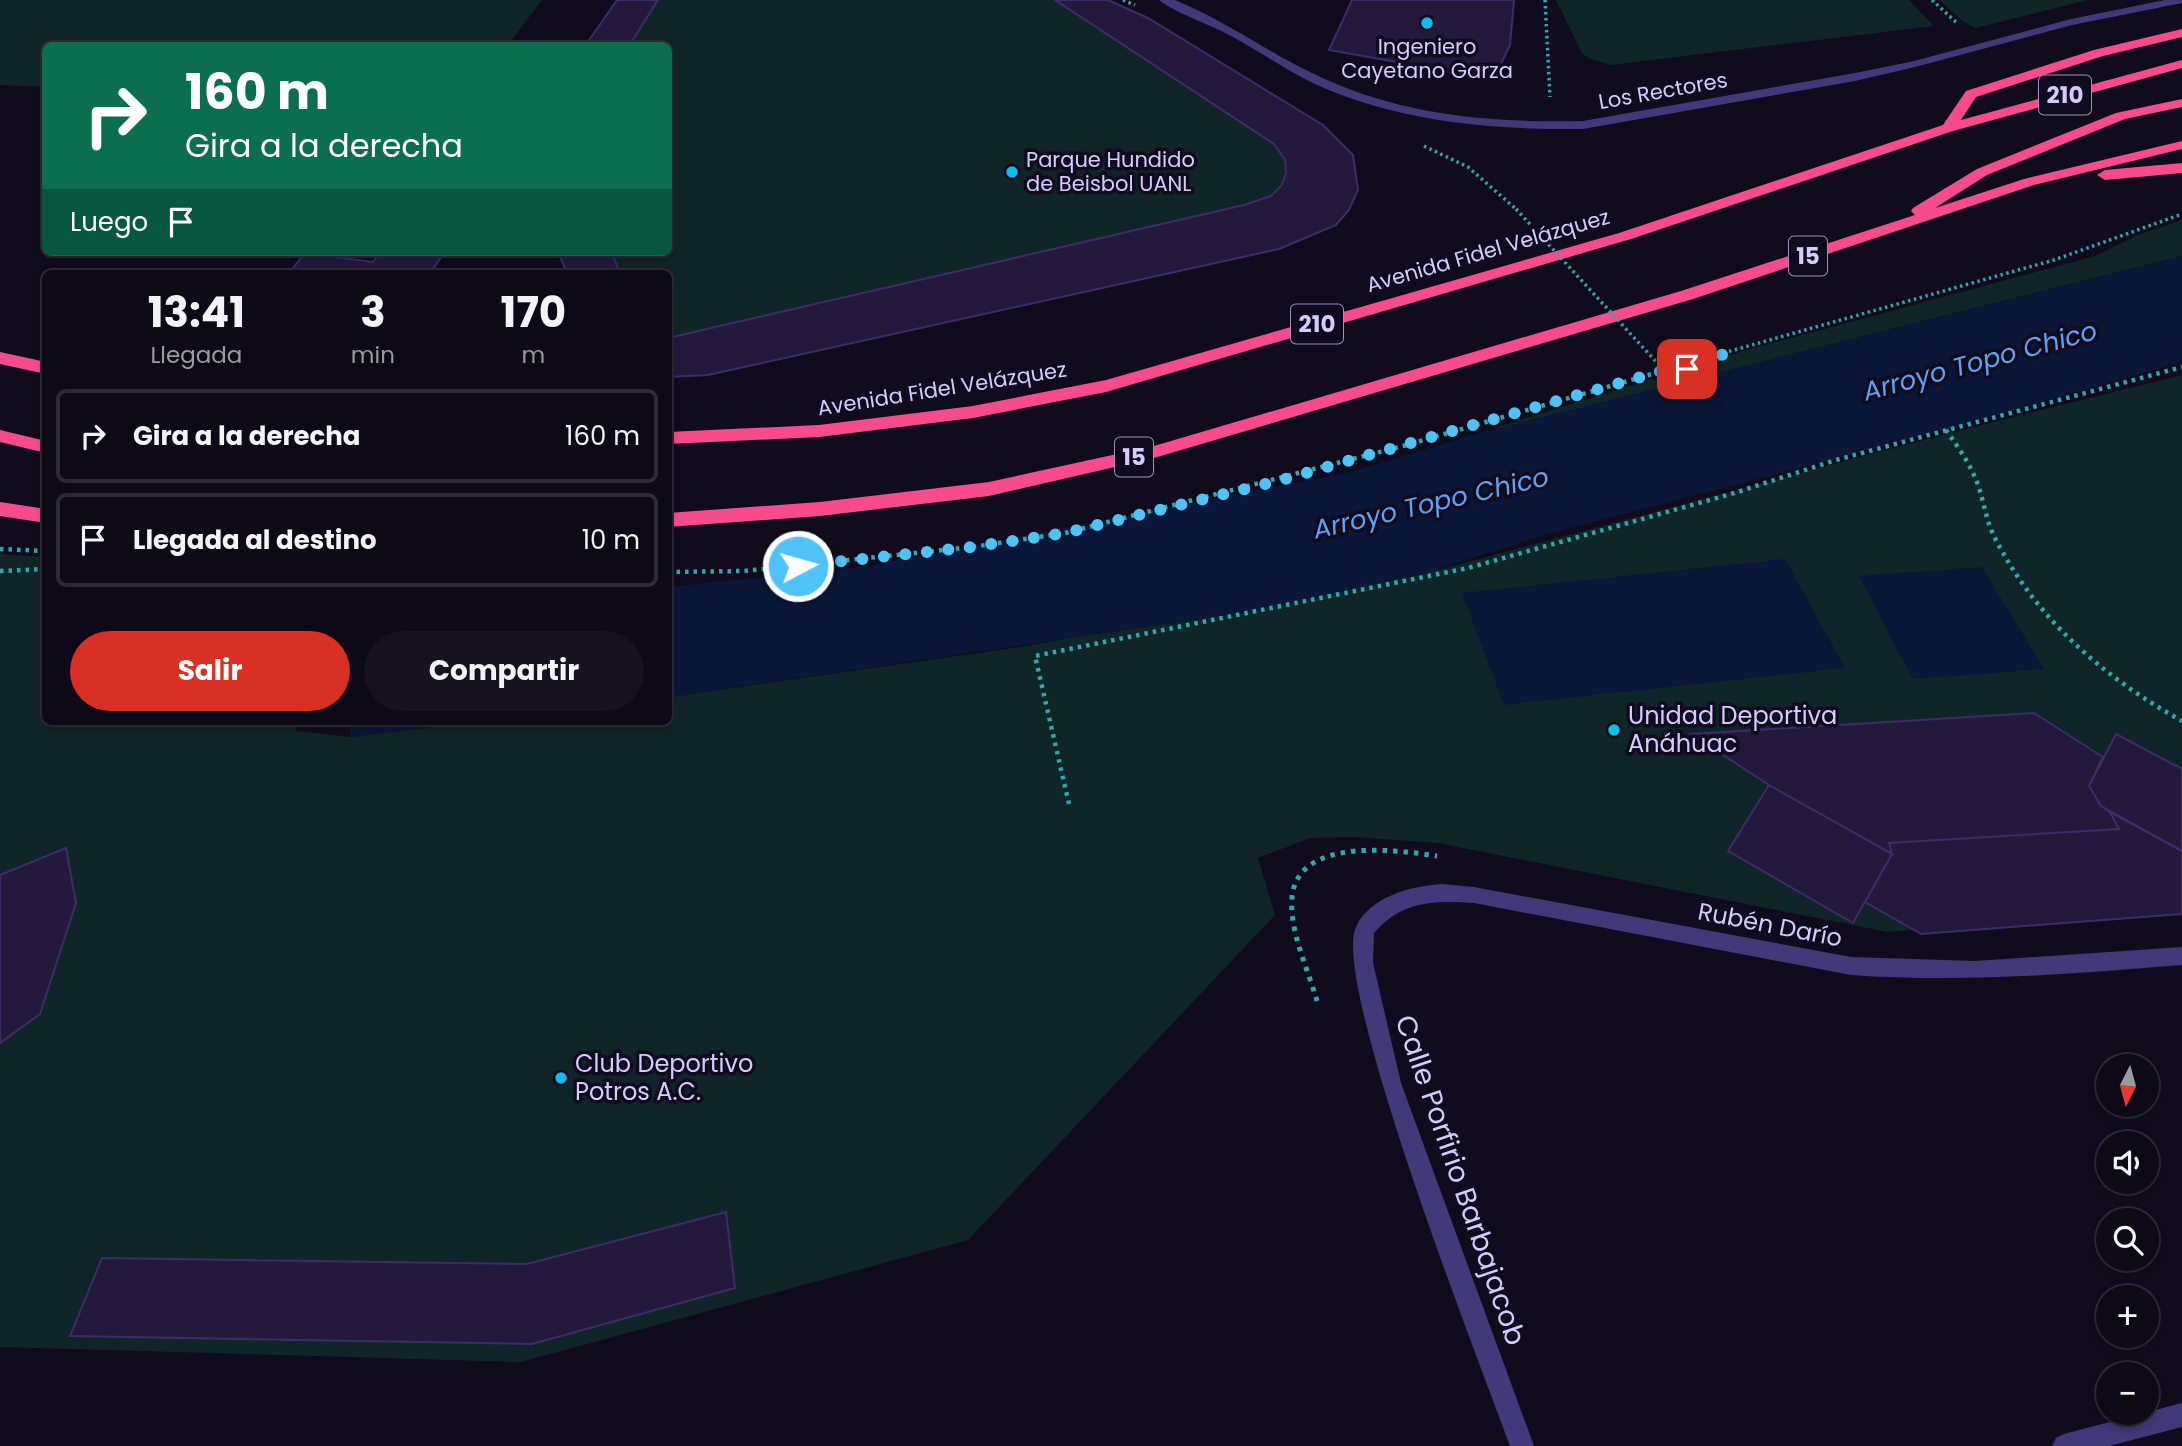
<!DOCTYPE html>
<html lang="es">
<meta charset="utf-8">
<style>
body{margin:0;font-family:Poppins,sans-serif;background:#16121f;color:#f1f3f6;height:100vh;display:flex;flex-direction:column;font-size:26px;white-space:nowrap}
*{box-sizing:border-box;margin:0}
p{font-size:23px;color:#9a9aa1}
.icon{flex:none;width:38px;height:38px;fill:none;stroke:currentColor;stroke-width:2;stroke-linecap:round;stroke-linejoin:round}
.map{position:relative;flex:1;overflow:hidden}
.drawer{position:absolute;left:42px;top:270px;width:630px;height:455px;display:flex;flex-direction:column;background:#0d0916;border-radius:10px;box-shadow:0 4px 10px #0003,0 0 0 2px #2d2a35}
.drawer>*{flex:none}
.banner{position:absolute;left:42px;top:42px;width:630px;height:214px;border-radius:10px;box-shadow:0 4px 10px #0003,0 0 0 2px #2d2a35;background:#0b6e4f;color:#fff;overflow:hidden}
.needle{width:46px;rotate:186deg}
.fabs{position:absolute;left:2096px;top:1054px;display:grid;gap:14px}
.fabs a{display:grid;place-items:center;width:63px;height:63px;border-radius:50%;background:#0d0916;box-shadow:0 4px 10px #0003,0 0 0 2px #2d2a35;font-size:35px}
.pin{position:absolute;display:grid;place-items:center;width:60px;height:60px;color:#fff;margin:-30px;border-radius:14px;box-shadow:0 4px 10px #0006}
.me{position:absolute;width:77px;margin:-38px;rotate:84deg;stroke-linejoin:round;filter:drop-shadow(0 0 5px #0008)}
.turn{display:flex;align-items:center;gap:24px;height:147px;padding:0 28px;font-size:32px}
.turn .icon{width:91px;height:91px;stroke-width:2.5}
.turn b{display:block;font-size:49px;line-height:60px}
.then{display:flex;align-items:center;height:66px;padding:0 28px;background:#0003;gap:14px;font-size:26px}
.eta{display:flex;justify-content:space-evenly;align-items:center;height:119px;text-align:center}
.eta b{font-size:42px;font-weight:700;line-height:49px}
.primary-button{display:flex;gap:14px;margin-top:auto;padding:14px 28px}
.primary-button a{flex:1;height:80px;border-radius:42px;background:#d93025;color:#fff;font-size:28px;font-weight:700;line-height:80px;text-align:center}
.primary-button a+a{background:#16121f;color:#f1f3f6}
ul{padding:0;list-style:none}
li{display:flex;align-items:center;gap:21px;height:94px;margin:0 14px 10px;padding:0 14px;border:4px solid #2d2a35;border-radius:10px}
li div{flex:1}
li b{display:block;font-size:26px}
li em{font-style:normal}
.map>svg:first-child{display:block}
</style>
<div class="map">
<svg width="2182" height="1446" viewBox="0 0 2182 1446">
<rect width="100%" height="100%" fill="#110c1d"/>
<path fill="#102527" d="M0,0H542L508,45L46,46L45,87L0,85Z
M617,0H1108L1148,18L1323,125L1353,155L1358,190L1349,210L1336,225L1279,249L708,375L669,377L668,273H567L558,252H668V46L585,45Z
M1556,0H1909L1934,26L1611,65L1590,59L1582,53Z
M1939,0H2088L1976,28L1964,22Z
M2182,220V256L1472,435L1746,350L2095,256L2138,235Z
M2182,375V909L1888,932L1438,843L1355,837L1310,838L1258,858L1275,915L968,1240L521,1362L0,1347V554L45,557L46,721H298L296,731L350,737L482,721H668L669,697L1026,646L1427,573L1965,429Z"/>
<path fill="#0a1738" d="M2182,256V362L1946,430L1547,534L1427,573L1250,612L669,697V587L869,566L1351,472L1472,435Z
M1785,559L1845,668L1504,705L1462,593Z
M1982,567L2044,669L1913,679L1859,576Z
M351,721H482L350,737Z"/>
<path fill="#24193d" stroke="#3e2c68" stroke-width="2" d="M617,0H658L629,46H585Z
M1055,0H1108L1148,18L1323,125L1353,155L1358,190L1349,210L1336,225L1279,249L708,375L668,377V338L1244,205L1271,196L1282,185L1286,173L1285,160L1274,144Z
M1352,0H1514L1510,45L1500,66L1479,73L1464,74L1329,50Z
M380,252L444,253L430,273H289L305,253L373,262Z
M558,252H611L620,273H567Z
M2034,713L2103,757L2089,786L2101,806L2110,812L2119,829L1889,843L1892,854L1769,785L1691,734Z
M2116,734L2182,769V851L2101,806L2089,786Z
M1769,785L1892,854L1853,923L1728,851Z
M2110,812L2182,851V914L1921,934L1865,902L1892,854L1889,843L2119,829Z
M66,848L76,903L40,1014L0,1043V875Z
M726,1212L735,1288L532,1344L70,1336L102,1258L527,1264Z"/>
<g fill="none" stroke-linecap="round" stroke-linejoin="round">
<path stroke="#32a6aa" stroke-width="3.5" stroke-dasharray="2.5 3.5" stroke-linecap="butt" d="M1123,0L1135,5
M1545,0L1550,97
M1932,0L1958,24
M1424,146L1468,167L1516,209
M1677,366L2054,260L2182,214
M1695,366L1725,357L1721,354"/>
<path stroke="#32a6aa" stroke-width="4.5" stroke-dasharray="3.5 5" stroke-linecap="butt" d="M1668,375L1701,365
M1946,430C1958,447 1971,465 1978,485C1984,502 1986,520 1994,536C2035,618 2103,677 2182,721
M0,549L46,551
M0,571L46,569
M668,572L744,571L972,547L1065,533L1403,446L1683,365
M1069,804L1035,656L1468,568L1731,494L1836,460L2182,367"/>
<path stroke="#32a6aa" stroke-width="5" stroke-dasharray="4.5 6" stroke-linecap="butt" d="M1317,1001C1308,969 1289,931 1292,897C1298,836 1398,850 1437,856"/>
<path fill="#42397a" fill-rule="evenodd" d="M1159,0H1175L1193,8C1238,29 1279,59 1325,79C1406,116 1495,123 1583,121L1855,73L1910,62L2071,19L2165,0H2182V3L2072,25L1915,67L1855,81L1583,129C1492,130 1399,122 1315,84C1286,70 1259,51 1231,36C1212,25 1175,13 1159,0Z
M1442,884L1474,887L1851,957L1975,961L2182,947V965C2071,974 1962,983 1851,975L1474,903C1434,900 1401,901 1374,933L1373,963L1401,1083L1534,1446H1510C1482,1369 1330,982 1356,927C1370,896 1412,886 1442,884Z
M2182,1403V1427L2109,1446H2052L2056,1438L2064,1434Z"/>
<path fill="#f84b8d" fill-rule="evenodd" d="M2182,29V37L2103,56L1976,97L1961,120L2182,60V68L1953,131L1631,239L1106,392L973,418L819,437L668,444V432L819,425L973,406L1106,380L1619,233L1943,125L1966,91L2094,50Z
M2182,99V107L2125,119L1987,175L1935,208L2024,179L2182,141V149L2034,185L1693,299L1154,458L989,496L820,516L668,527V513L820,502L989,482L1154,446L1681,291L1915,215L1911,211L1913,208L1977,169L2116,113Z
M2182,163V173L2105,180L2097,175L2105,170Z
M0,352L46,362V374L0,364Z
M0,430L46,441V453L0,442Z
M0,502L46,509V523L0,516Z"/>
<path stroke="#32a6aa" stroke-width="3.5" stroke-dasharray="2.5 3.5" stroke-linecap="butt" d="M1516,209L1660,366"/>
<path stroke="#32a6aa" stroke-width="4.5" stroke-dasharray="3.5 5" stroke-linecap="butt" d="M1659,365L1668,375"/>
</g>
<g fill="none" stroke-linecap="round" stroke-linejoin="round">
<path stroke="#4fc3f7" stroke-width="12" stroke-dasharray="0 21.6" d="M798,566L972,547L1065,533L1278,481L1721,354L1725,357L1687,369"/>
</g>
<g fill="#09beeb" stroke="#110c1d" stroke-width="2.5">
<circle cx="1427" cy="23" r="7"/>
<circle cx="1012" cy="172" r="7"/>
<circle cx="1614" cy="730" r="7"/>
<circle cx="561" cy="1078" r="7"/>
</g>
<g text-anchor="middle" stroke-width="7" stroke-linejoin="round" paint-order="stroke">
<g font-size="21" fill="#d5cbfd" stroke="#110c1d">
<text x="1427" y="54">Ingeniero<tspan x="1427" dy="24">Cayetano Garza</tspan></text>
<text x="1026" y="167" text-anchor="start">Parque Hundido<tspan x="1026" dy="24">de Beisbol UANL</tspan></text>
</g>
<g font-size="21" fill="#d5cbfd" stroke="#110c1d">
<text transform="translate(1663 91) rotate(-10)" y="7">Los Rectores</text>
<text transform="translate(1488 251) rotate(-16)" y="7">Avenida Fidel Velázquez</text>
<text transform="translate(942 389) rotate(-9)" y="7">Avenida Fidel Velázquez</text>
</g>
<g fill="#110c1d" stroke="#9a92ba" stroke-width="2">
<rect x="2039" y="75.5" width="52" height="39" rx="5"/>
<rect x="1789" y="236.5" width="38" height="39" rx="5"/>
<rect x="1291" y="304.5" width="52" height="39" rx="5"/>
<rect x="1115" y="437.5" width="38" height="39" rx="5"/>
</g>
<g font-size="23" font-weight="bold" fill="#d5cbfd">
<text x="2065" y="103">210</text>
<text x="1808" y="264">15</text>
<text x="1317" y="332">210</text>
<text x="1134" y="465">15</text>
</g>
<g font-size="24" fill="#d5cbfd" stroke="#110c1d" text-anchor="start">
<text x="1628" y="724">Unidad Deportiva<tspan x="1628" dy="28">Anáhuac</tspan></text>
<text x="575" y="1072">Club Deportivo<tspan x="575" dy="28">Potros A.C.</tspan></text>
</g>
<g font-size="24" fill="#d5cbfd" stroke="#110c1d">
<text transform="translate(1770 925) rotate(11)" y="8">Rubén Darío</text>
</g>
<g font-size="26" font-style="italic" fill="#5da1f9" stroke="#110c1d">
<text transform="translate(1980 361) rotate(-15)" y="9">Arroyo Topo Chico</text>
<text transform="translate(1431 503) rotate(-13)" y="9">Arroyo Topo Chico</text>
</g>
<g font-size="28" fill="#d5cbfd" stroke="#110c1d">
<text transform="translate(1461 1180) rotate(71)" y="10">Calle Porfirio Barbajacob</text>
</g>
</g>
</svg>
<div class="fabs">
<a><svg class="needle" viewBox="-14 -14 28 28"><path d="M0-13l5 13h-10z" fill="#e53935"/><path d="M0 13l5-13h-10z" fill="#9a9aa1"/></svg></a>
<a><svg class="icon" aria-label="sound" viewBox="0 0 24 24"><path d="M4 9h4l5-4v14l-5-4H4zM17 9q2 3 0 6"/></svg></a>
<a><svg class="icon" aria-label="search" viewBox="0 0 24 24"><circle cx="10" cy="10" r="6"/><path d="M15 15l6 6"/></svg></a>
<a>+</a>
<a>−</a>
</div>
<div class="pin" style="left:1687px;top:369px;background:#d93025"><svg class="icon" aria-label="arrive" viewBox="0 0 24 24"><path d="M6 21V4h12l-3 4 3 4H6"/></svg></div>
<svg class="me" style="left:798px;top:566px" viewBox="-20 -20 40 40"><circle r="17" fill="#4fc3f7" stroke="#fff" stroke-width="3"/><path d="M0-11L8 9 0 5-8 9z" fill="#fff"/></svg>
<div class="banner">
<div class="turn"><svg class="icon" aria-label="right" viewBox="0 0 24 24"><path d="M7 20v-9h11M14 6l5 5-5 5"/></svg><div><b>160 m</b>Gira a la derecha</div></div>
<div class="then">Luego<svg class="icon" aria-label="arrive" viewBox="0 0 24 24"><path d="M6 21V4h12l-3 4 3 4H6"/></svg></div>
</div>
<section class="drawer">
<div class="eta">
<div><b>13:41</b><p>Llegada</p></div>
<div><b>3</b><p>min</p></div>
<div><b>170</b><p>m</p></div>
</div>
<ul>
<li><svg class="icon" aria-label="right" viewBox="0 0 24 24"><path d="M7 20v-9h11M14 6l5 5-5 5"/></svg><div><b>Gira a la derecha</b></div><em>160 m</em></li>
<li><svg class="icon" aria-label="arrive" viewBox="0 0 24 24"><path d="M6 21V4h12l-3 4 3 4H6"/></svg><div><b>Llegada al destino</b></div><em>10 m</em></li>
</ul>
<div class="primary-button"><a>Salir</a><a>Compartir</a></div>
</section>
</div>
